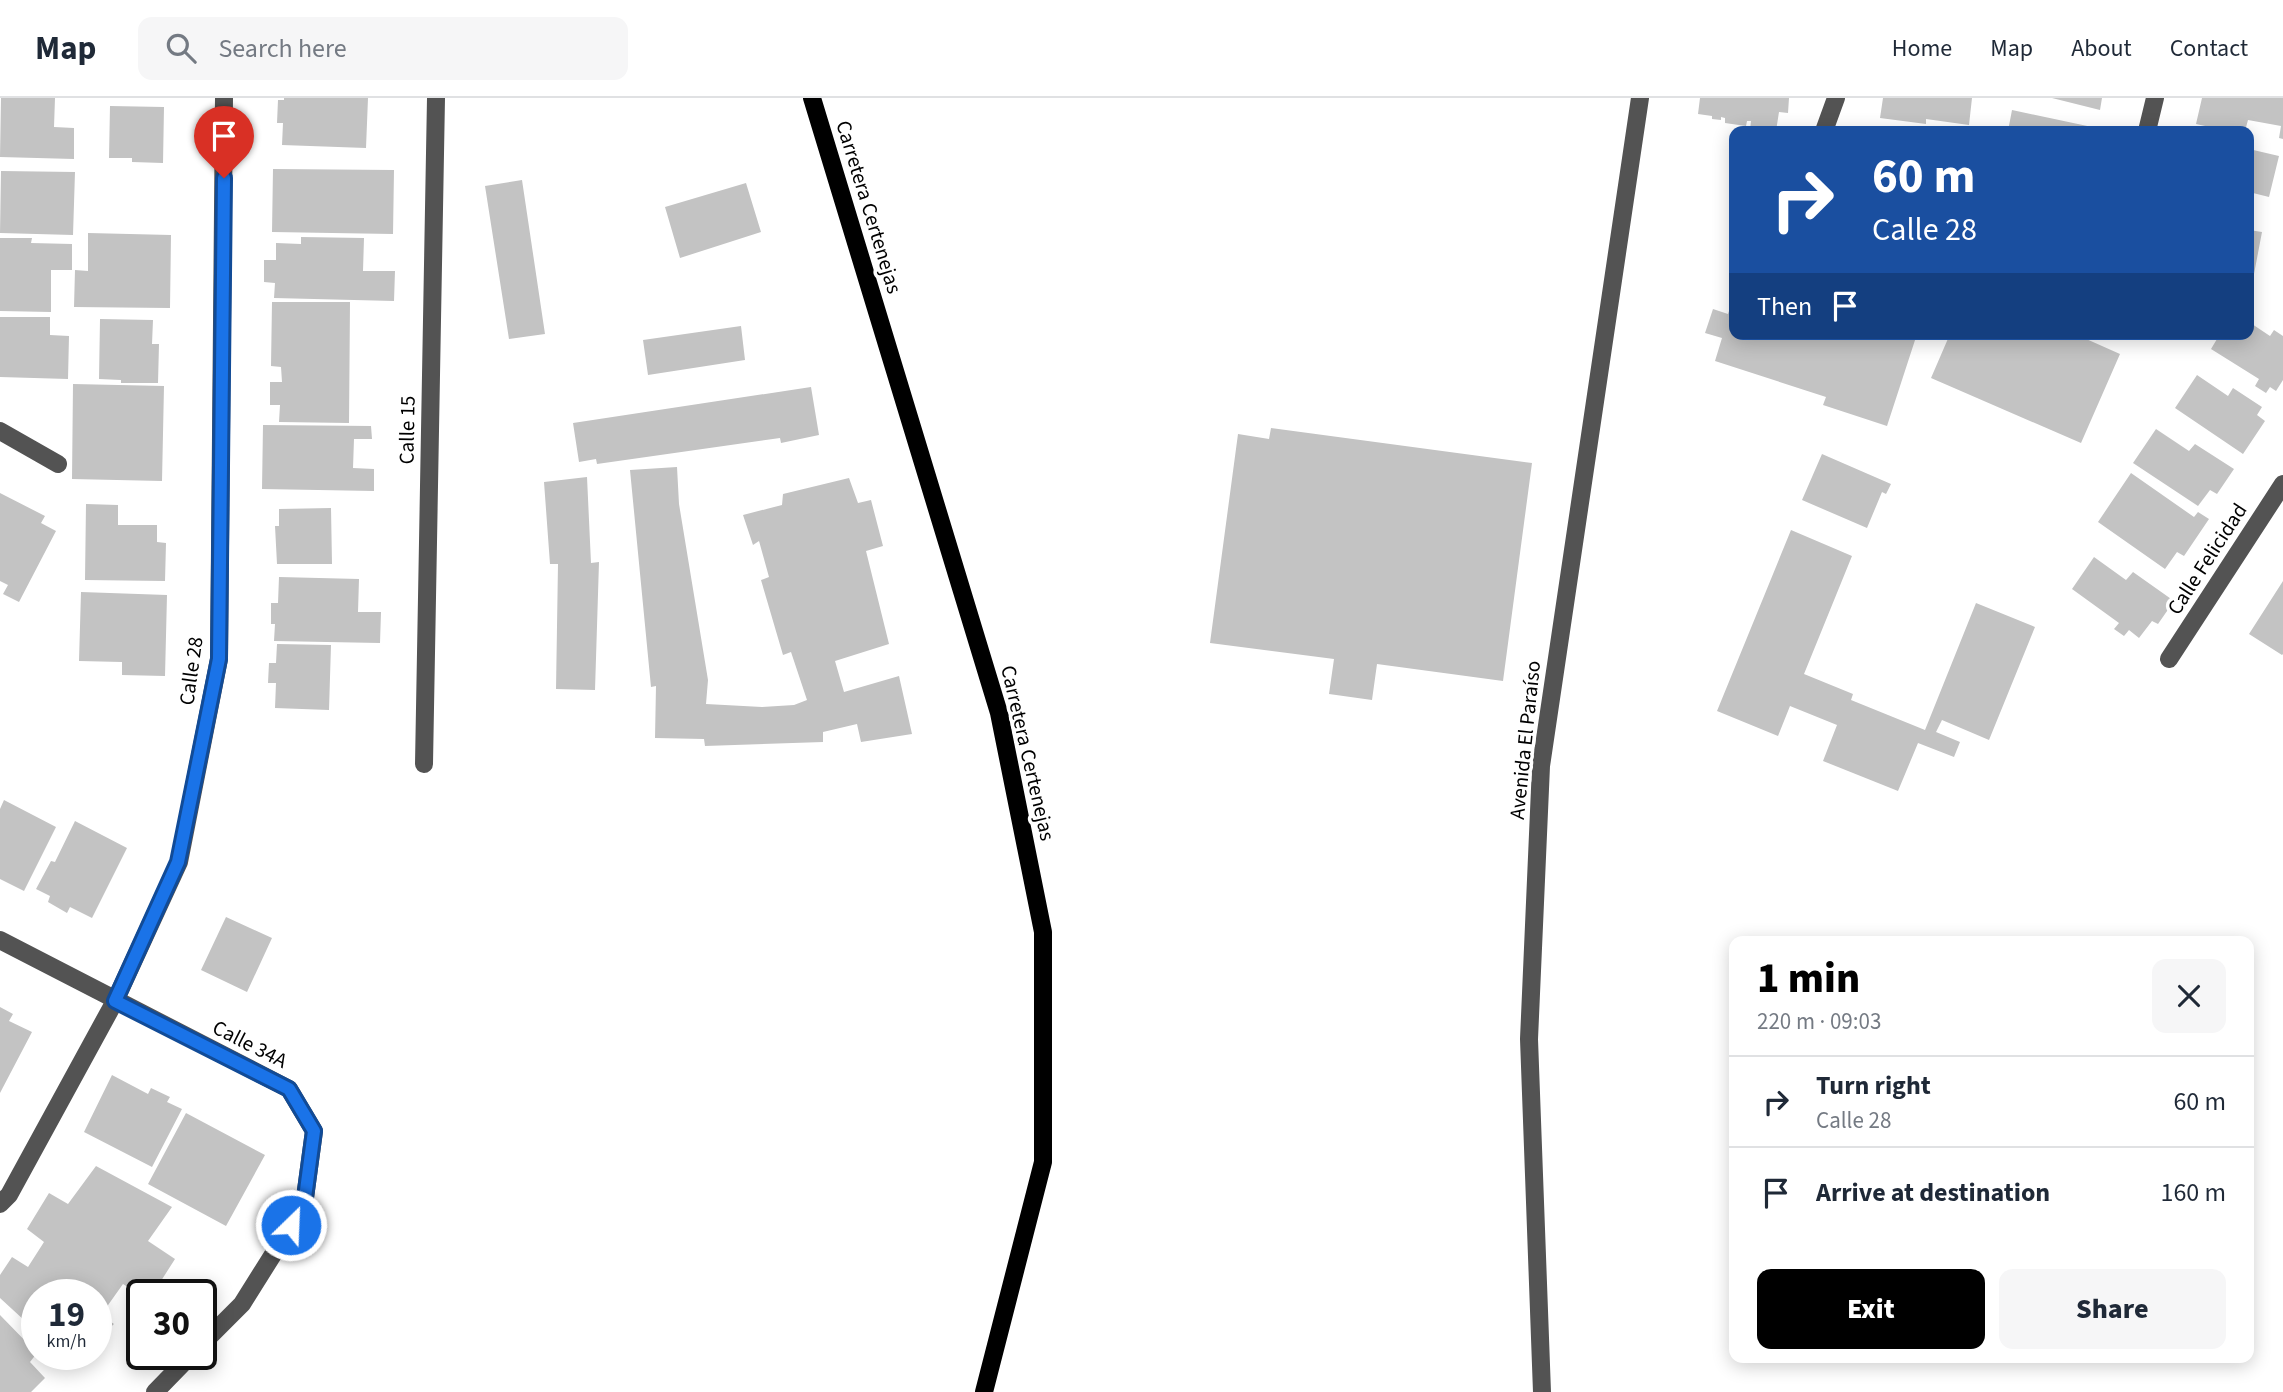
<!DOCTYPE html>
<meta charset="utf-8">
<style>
body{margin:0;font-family:"Source Sans 3",sans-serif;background:#f6f6f7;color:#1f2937;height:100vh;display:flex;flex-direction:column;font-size:26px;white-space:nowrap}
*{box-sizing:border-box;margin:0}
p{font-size:23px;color:#747a83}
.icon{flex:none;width:38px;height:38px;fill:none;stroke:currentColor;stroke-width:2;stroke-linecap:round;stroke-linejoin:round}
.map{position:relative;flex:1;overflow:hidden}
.details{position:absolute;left:1729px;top:838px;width:525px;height:427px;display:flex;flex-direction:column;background:#fff;border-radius:14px;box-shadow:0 4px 18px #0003}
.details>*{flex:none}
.hud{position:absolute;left:1729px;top:28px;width:525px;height:214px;border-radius:14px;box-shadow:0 4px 18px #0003;background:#1a4fa0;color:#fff;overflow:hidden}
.speed{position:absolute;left:21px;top:1181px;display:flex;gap:14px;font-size:35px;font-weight:700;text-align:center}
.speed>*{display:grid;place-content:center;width:91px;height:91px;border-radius:50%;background:#fff;box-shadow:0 4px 18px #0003;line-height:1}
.speed small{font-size:18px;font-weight:400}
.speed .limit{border:4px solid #111;border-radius:10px;background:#fff;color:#111}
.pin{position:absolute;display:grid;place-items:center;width:60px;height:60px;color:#fff;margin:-72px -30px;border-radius:50% 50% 50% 0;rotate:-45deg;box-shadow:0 0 7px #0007}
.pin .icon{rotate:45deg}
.me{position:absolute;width:77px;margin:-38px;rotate:24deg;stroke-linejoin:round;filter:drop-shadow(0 0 5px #0008)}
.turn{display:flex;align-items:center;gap:24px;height:147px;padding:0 28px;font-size:32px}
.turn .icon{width:91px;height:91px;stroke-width:2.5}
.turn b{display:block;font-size:49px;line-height:60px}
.then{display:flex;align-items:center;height:66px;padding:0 28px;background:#0003;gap:14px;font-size:26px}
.round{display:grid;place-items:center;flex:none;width:74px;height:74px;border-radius:14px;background:#f6f6f7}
.overview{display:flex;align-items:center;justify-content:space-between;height:119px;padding:0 28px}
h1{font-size:42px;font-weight:800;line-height:52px;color:#000}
.button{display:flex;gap:14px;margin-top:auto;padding:14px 28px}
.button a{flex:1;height:80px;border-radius:14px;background:#000;color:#fff;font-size:28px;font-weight:800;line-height:80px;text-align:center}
.button a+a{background:#f6f6f7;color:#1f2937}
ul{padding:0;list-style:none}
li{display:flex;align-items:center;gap:21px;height:91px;padding:0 28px;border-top:2px solid #e0e1e3}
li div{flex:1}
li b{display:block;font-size:26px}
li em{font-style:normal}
header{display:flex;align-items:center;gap:42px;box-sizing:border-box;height:98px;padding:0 35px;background:#fff;border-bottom:2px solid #e0e1e3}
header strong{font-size:33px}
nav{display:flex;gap:38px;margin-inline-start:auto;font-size:24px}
.search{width:490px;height:63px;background:#f6f6f7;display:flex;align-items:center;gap:18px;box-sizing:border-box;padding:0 24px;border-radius:14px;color:#747a83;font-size:26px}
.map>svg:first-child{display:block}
</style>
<header>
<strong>Map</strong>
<div class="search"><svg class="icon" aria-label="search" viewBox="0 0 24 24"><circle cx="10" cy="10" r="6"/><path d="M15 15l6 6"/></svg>Search here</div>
<nav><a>Home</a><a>Map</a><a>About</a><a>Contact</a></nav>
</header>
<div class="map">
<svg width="2283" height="1294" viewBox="0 0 2283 1294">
<rect width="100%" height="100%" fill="#fff"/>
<path fill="#c3c3c3" d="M1,0H55L54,29L74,30V61L0,59Z
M284,0H368L366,50L282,47L283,25H277L278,2H284Z
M1700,0H1789L1788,15L1779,14L1776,33L1750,32L1751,23H1747L1746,28L1725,25V20L1721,19V22L1712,21V18L1698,16Z
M1883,0H1972L1969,27L1926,21V26L1880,20Z
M2052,0H2102L2100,12Z
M2202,0H2283V41L2279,40L2281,28L2248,22L2245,33H2228L2196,26Z
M110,8L164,9L163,65L132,64V60H109Z
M2012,12L2092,29L2091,33H2008Z
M2249,51L2279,58L2269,99L2249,94Z
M273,71L394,72L393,136L272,134Z
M1,73L75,74L73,137L0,135Z
M522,82L545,236L509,241L485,88Z
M746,85L761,134L680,160L665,109Z
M2249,132L2262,134L2254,176L2249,175Z
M88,135L171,137L170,210L74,209L75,172L88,173Z
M301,139L364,140L363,173H395L394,203L274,200L275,185L264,184V162H276V145L301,146Z
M0,140H32L31,145L72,146V172H51V214L0,213Z
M1734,198V236H1917L1887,328L1823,307L1826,299L1715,263L1722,240L1705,235L1713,211L1728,216Z
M272,204H350L349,325L279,324L280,307H270V284H282L281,269L271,268Z
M0,219H50V237L69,238L68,281L0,279Z
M100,221L153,222L152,246H159L158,285H121V282L99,281Z
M2249,224L2270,238L2274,232L2283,238V282L2276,293L2270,289L2266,295L2255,288L2259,281L2211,251L2220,236H2249Z
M741,228L745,262L648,277L643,242Z
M1950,236H2075L2120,256L2081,345L1931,280Z
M2197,277L2228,298L2233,290L2262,309L2257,317L2265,323L2243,356L2175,310Z
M73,286L164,288L162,383L72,381Z
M811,289L819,337L781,345L780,340L597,366L596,361L579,364L573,325Z
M263,327L371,328L372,341H354L353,370L374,371V393L262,391Z
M1271,330L1532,365L1503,583L1377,566L1372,602L1329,596L1334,561L1210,545L1238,336L1269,341Z
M2156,331L2189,353L2195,346L2234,371L2217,396L2210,392L2198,408L2133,365Z
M1822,356L1891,386L1886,396L1882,394L1867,430L1802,402Z
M677,369L679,406L708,582L706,606L762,609L794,607L807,602L791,554L783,557L761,482L769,479L759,443L753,447L743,417L782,407L783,396L849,380L858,405L871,402L883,448L866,453L889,546L835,563L844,594L899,578L912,636L861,644L857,626L823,634V644L705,648L704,641L655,640L656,588L651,589L630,372Z
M2131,375L2194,419L2198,414L2209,421L2184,458L2177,454L2165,471L2098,424Z
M587,379L591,465L599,464L595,592L556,591L558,466H550L544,384Z
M0,395L45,418L41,425L56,433L19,504L3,496L8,487L0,483Z
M86,406L118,407V427H157V444L166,445L165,483L85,482Z
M331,410L332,466H277L275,428H279V411Z
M1791,432L1852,458L1804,576L1853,596L1851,602L1925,632L1976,505L2035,529L1989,642L1942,622L1936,634L1960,644L1954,659L1918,645L1898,693L1823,663L1837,627L1790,608L1778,638L1717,613Z
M2094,459L2126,482L2133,474L2174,503L2158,526L2152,523L2139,540L2129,532L2124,538L2114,531L2119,525L2072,491Z
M279,479L359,481L358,514H381L380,545L274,543L275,526H271V505H278Z
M2283,483V556L2282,557L2249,536Z
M81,494L167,497L165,578L122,577V564L79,563Z
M277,546L331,547L329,612L275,610L276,585H268L269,565H276Z
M4,702L56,729L24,793L0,781V711Z
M75,723L127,750L92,820L70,809L67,815L48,804L50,798L36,791L51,763L55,764Z
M226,819L272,840L247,894L201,872Z
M0,909L13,916L9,923L32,934L0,995Z
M112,977L148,996L151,990L170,999L167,1004L182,1011L152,1069L84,1034Z
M186,1015L265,1057L226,1128L148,1086Z
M96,1068L172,1109L148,1143L175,1161L152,1197L142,1198L123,1186L101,1217L114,1226L96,1242V1197H37V1234L0,1200V1177L12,1159L28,1169L44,1144L27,1131L49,1095L68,1106Z
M0,1217L37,1255L30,1264L45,1280L31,1294H0Z"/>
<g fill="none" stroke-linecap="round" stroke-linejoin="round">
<path stroke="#535353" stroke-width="18" d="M1824,33L1836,0
M2147,33L2155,0
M0,333L58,366
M2169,561L2283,386
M424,666L436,0
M0,842L289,991L314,1033L304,1107L242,1206L201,1247
M0,1106L9,1097L115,903L179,764L219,561L224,0
M155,1294L192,1256
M1542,1294L1529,941L1541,668L1640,0"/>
<path stroke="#000" stroke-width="18" d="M812,0L999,615L1043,834V1064L984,1294"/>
</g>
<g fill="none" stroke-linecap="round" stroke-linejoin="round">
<g stroke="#114b97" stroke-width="18">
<path id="route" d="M224,80L219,561L178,764L115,903L289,991L314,1033L304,1107L291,1127"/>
</g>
<use href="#route" stroke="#1a73e8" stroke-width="12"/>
</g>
<g text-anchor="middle" stroke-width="7" stroke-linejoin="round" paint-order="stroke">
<g font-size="21" fill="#000" stroke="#fff">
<text transform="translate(869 109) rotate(73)" y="7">Carretera Certenejas</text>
<text transform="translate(407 332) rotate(-89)" y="7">Calle 15</text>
<text transform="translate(2207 461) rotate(-57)" y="7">Calle Felicidad</text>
<text transform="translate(191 573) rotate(-82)" y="7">Calle 28</text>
<text transform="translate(1525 642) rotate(-84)" y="7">Avenida El Paraíso</text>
<text transform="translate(1028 655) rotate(77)" y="7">Carretera Certenejas</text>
<text transform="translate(250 946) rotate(27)" y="7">Calle 34A</text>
</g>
</g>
</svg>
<div class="speed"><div>19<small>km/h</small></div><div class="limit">30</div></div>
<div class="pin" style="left:224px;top:80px;background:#d93025"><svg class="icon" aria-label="arrive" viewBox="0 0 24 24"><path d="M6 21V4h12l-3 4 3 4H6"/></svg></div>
<svg class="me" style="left:291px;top:1127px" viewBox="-20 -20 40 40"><circle r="17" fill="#1a73e8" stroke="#fff" stroke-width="3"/><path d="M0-11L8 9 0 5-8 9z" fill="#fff"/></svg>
<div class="hud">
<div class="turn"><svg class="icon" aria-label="right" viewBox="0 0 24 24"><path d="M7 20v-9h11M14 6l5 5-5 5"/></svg><div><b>60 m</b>Calle 28</div></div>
<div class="then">Then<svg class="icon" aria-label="arrive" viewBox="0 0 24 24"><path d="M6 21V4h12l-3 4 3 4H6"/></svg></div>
</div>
<section class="details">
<div class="overview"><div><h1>1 min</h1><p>220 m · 09:03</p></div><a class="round"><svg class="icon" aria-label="close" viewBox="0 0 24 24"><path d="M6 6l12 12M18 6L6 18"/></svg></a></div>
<ul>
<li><svg class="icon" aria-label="right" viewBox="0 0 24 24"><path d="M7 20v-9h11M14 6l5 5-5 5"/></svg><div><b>Turn right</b><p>Calle 28</p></div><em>60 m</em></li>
<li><svg class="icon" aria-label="arrive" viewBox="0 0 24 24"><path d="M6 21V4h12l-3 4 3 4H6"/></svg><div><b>Arrive at destination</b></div><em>160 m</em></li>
</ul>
<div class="button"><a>Exit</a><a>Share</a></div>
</section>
</div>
